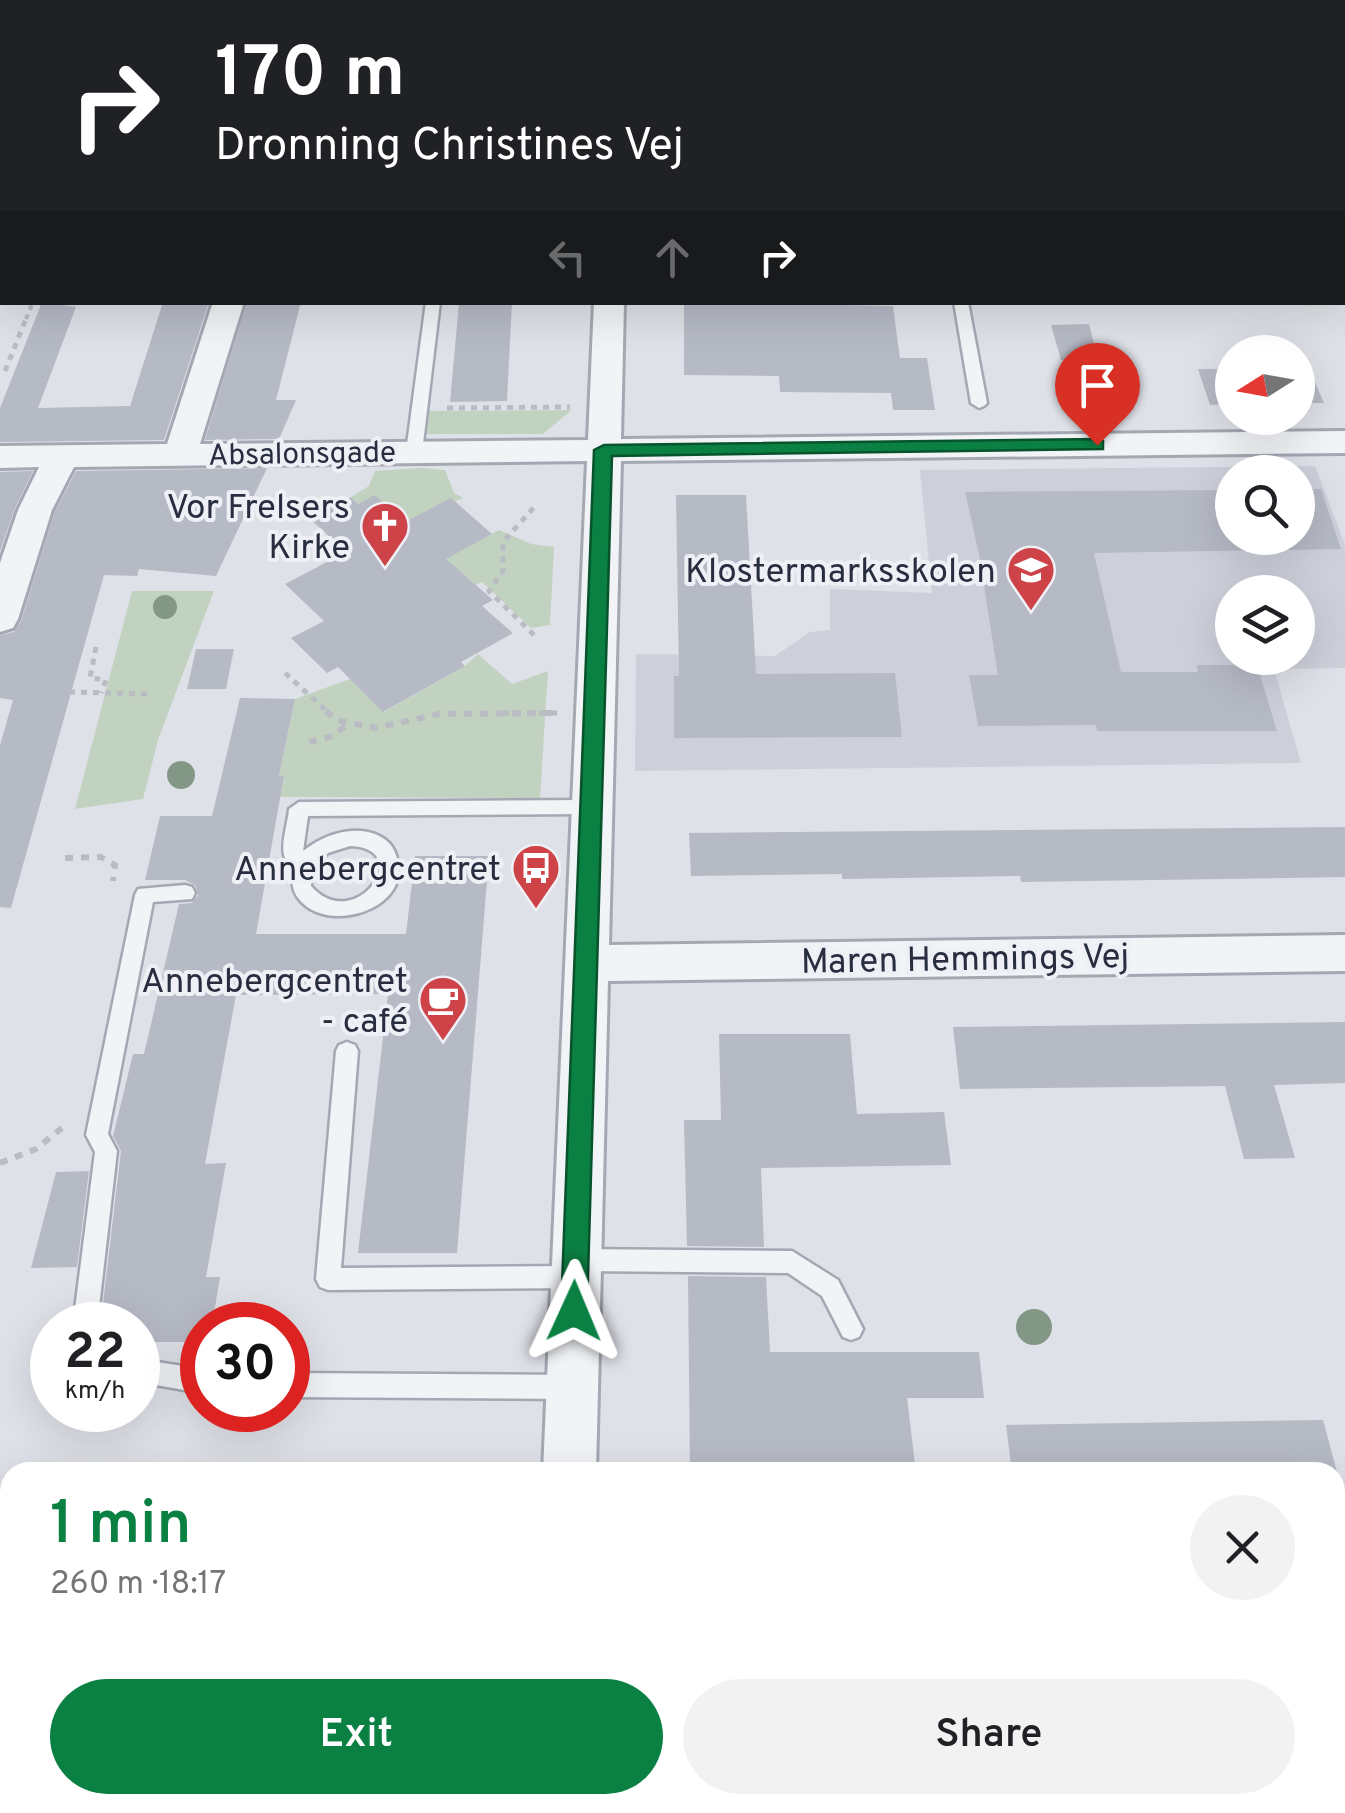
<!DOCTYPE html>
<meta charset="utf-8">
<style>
body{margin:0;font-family:Overpass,sans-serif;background:#f2f2f2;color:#202124;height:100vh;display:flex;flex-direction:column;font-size:38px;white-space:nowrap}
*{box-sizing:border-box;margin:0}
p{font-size:32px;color:#757577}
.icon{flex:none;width:55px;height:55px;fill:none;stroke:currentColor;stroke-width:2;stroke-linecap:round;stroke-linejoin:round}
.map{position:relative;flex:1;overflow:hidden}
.side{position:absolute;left:0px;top:1462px;width:1345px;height:352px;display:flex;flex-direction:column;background:#fff;border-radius:30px 30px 0 0;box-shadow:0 10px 40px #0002}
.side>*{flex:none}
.hud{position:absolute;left:0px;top:0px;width:1345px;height:305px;box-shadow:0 10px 40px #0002;background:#202124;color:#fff;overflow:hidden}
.needle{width:65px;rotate:259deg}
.tools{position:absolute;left:1215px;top:335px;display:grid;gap:20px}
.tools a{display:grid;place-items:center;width:100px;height:100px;border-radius:50%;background:#fff;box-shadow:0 10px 40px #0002;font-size:50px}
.speed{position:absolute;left:30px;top:1302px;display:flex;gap:20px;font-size:50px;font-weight:700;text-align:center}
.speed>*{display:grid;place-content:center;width:130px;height:130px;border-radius:50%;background:#fff;box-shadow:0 10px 40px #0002;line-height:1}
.speed small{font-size:25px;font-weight:400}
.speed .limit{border:15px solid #d22;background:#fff;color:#111}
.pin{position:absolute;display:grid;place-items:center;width:85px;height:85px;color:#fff;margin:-102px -42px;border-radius:50% 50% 50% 0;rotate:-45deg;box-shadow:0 0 10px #0007}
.pin .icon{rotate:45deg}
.me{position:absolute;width:110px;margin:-55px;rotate:1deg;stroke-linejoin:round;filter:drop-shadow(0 0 8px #0008)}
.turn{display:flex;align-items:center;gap:35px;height:210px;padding:0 50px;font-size:45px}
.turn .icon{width:130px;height:130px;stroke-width:2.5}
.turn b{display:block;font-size:70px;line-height:85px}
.lanes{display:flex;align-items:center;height:95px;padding:0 50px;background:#0003;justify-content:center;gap:50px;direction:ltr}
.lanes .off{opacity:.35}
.round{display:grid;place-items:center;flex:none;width:105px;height:105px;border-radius:52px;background:#f2f2f2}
.overview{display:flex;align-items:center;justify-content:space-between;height:170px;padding:0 50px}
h1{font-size:60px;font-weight:600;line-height:75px;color:#0b8043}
.button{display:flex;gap:20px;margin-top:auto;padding:20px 50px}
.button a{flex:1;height:115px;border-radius:60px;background:#0b8043;color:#fff;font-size:40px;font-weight:600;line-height:115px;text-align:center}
.button a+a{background:#f2f2f2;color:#202124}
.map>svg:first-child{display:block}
</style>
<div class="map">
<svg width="1345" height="1813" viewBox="0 0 1345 1813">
<rect width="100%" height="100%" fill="#dfe1e8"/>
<path fill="#cdd0da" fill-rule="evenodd" d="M1315,466L1345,545V668L1274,669L1301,763L635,771L636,654L775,656L810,632L830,630V589L932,593L920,470ZM1232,472H1298V538H1232ZM1232,592H1298V658H1232Z"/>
<path fill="#c2d2c0" d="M862,0H1345V62L1342,2Z
M572,410L543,434H426L428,411Z
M421,468L445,470L454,493L463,498L405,522L375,496L358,504L351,497L369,486L375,471Z
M499,530L531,544L554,547L550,625L531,628L482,582L476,585L445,559Z
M132,591H214L158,740L143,799L75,809Z
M478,654L512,684L548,671L540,798L280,797L284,777L279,776L295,699L350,679L384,712L465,666Z"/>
<path fill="#b6bac5" d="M42,302L76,307L38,408L130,406L163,302H209L164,440L0,442V408Z
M247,302H301L276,400H296L279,439L205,440Z
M459,302H512L507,401L450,402Z
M684,302L893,306L900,358H927L935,410H893L891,393L780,392L779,376L684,375Z
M1089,324L1098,360H1061L1051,325Z
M1298,368H1309L1324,403H1298Z
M1198,369H1232V404L1210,405Z
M267,468L216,576L139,569L137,576L104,575L11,908L0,907V745L13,700L0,698V635L14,632L21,621L55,511L76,471Z
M33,471L15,508L0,551V472Z
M1298,489H1321L1341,549L1094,553L1121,672H1198L1197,665H1257L1277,731H1097L1096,725L978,726L969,675H998L979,554L965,492L1232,490V538H1298Z
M375,495L405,522L451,498L492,534L446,559L493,600L482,606L513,633L461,662L465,666L383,712L338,667L327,673L291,638L324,621L285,584L346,552L309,518L351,497L358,504Z
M676,495H746L756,674L895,673L902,737L674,738V676H679Z
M196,649H234L226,689H187Z
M240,698L295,699L279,776H284L256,934H406L415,856H489L457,1253H358L388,994L236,995L205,1164L226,1163L206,1277H220L212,1325H202V1342H138V1325H107L109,1312H102L121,1151L113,1136L133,1054H144L179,904L192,903L198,895L195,885L185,880H145L160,816H212Z
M1345,827V877L1021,882L1020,876L842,879V874L691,876L689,833Z
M1345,1022V1083L1274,1085L1295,1158L1244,1159L1225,1086L960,1089L953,1027Z
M719,1034H850L857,1114L944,1112L951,1165L761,1168L764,1247L687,1246L684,1120H721Z
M89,1171L77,1267L31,1268L56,1172Z
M688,1276L766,1277L770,1352H979L984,1398H907L916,1472H690Z
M1323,1420L1337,1472H1012L1006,1425Z"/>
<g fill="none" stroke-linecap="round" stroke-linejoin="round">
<g stroke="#a4a8b2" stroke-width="5">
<path id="service" d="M426,302H440L422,452L414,457L406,452Z
M954,302H968L987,403L984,406L979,408L971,403Z
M590,800L600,807L590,814L308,816L303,851C321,837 345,827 368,832C381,835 392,842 396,855C416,908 327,937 298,898C290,887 294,880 291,868C290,864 285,860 284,855C281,841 288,823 289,809L299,802ZM350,846C417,848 355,936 311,886V869L328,853Z
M185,885L192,887L195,893L192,899L153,902L108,1134L117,1151L97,1325H73L95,1152L86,1135L135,895L138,889Z
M347,1042L355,1045L358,1051L341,1268L567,1266L564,1260L568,1252L576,1249L792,1251L838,1280L863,1329L859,1337L851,1340L843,1337L822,1296L788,1273L584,1271L587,1277L583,1285L575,1288L328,1290L320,1287L316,1279L336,1051L339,1045Z
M138,1359L202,1369V1393L138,1382Z
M288,1373L571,1375L580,1379L583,1387L580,1395L571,1399L288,1397Z"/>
</g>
<g stroke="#a4a8b2" stroke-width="6">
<path id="minor" d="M608,0H634V2H609Z
M2,29V49L0,50V30Z
M1342,154H1345V170H1342Z
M213,302H244L200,444L588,440L594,302H624L621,439L1345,431V453L621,461L609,945L1345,935V971L608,981L596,1472H543L587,461L74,467L52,510L18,619L13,628L0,632V563L18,510L39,467L0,468V446L167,444Z"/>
</g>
<g stroke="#a4a8b2" stroke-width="6">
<path id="tertiary" d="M1335,1623H1345V1693H1335Z
M10,1668V1740L0,1741V1669Z
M517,1805H591V1813H517Z"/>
</g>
<path stroke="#b9bcc3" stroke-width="4" stroke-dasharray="5 5" stroke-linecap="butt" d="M337,2H344
M26,319L33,302"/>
<path stroke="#b9bcc3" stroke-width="5" stroke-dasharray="6 6" stroke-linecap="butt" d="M5,371L27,316
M447,408L570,407
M534,635L489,591L503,571V542L536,505
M96,647L90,678L106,680L101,693
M285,673L329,713
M69,692L148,694
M503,713H557"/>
<path stroke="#b9bcc3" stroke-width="6" stroke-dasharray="8 8" stroke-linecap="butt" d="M326,711L336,720L376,728L439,714L557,713
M309,742L334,736L347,724
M65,858L101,857L115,865L113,881
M0,1163L36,1149L63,1127"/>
<path stroke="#b9bcc3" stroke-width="8" stroke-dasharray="10 10" stroke-linecap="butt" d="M707,1805V1813
M1054,1805L1055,1813"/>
<use href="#service" fill="#f1f3f6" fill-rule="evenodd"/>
<use href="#minor" fill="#f1f3f6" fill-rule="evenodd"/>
<use href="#tertiary" fill="#f1f3f6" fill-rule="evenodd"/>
<g stroke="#787f92" stroke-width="8">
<path id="rail" d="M275,2L284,0
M307,2L315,0"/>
</g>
<use href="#rail" stroke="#eef0f6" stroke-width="5" stroke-dasharray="15" stroke-linecap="butt"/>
</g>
<g fill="#839786">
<circle cx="165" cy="607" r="12"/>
<circle cx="181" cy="775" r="14"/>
<circle cx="1034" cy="1327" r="18"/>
</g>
<path fill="#0b8043" stroke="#07532c" stroke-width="2.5" d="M1097,439L1103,441V449L612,456L587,1311L584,1320L574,1324L564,1320L561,1311L594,450L604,445Z"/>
<defs>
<g id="church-pin" transform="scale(2.5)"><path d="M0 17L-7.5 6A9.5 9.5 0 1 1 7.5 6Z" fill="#ce4348" stroke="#eef0f6"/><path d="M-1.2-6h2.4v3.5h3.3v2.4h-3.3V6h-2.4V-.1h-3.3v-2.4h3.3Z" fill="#fff"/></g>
<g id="school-pin" transform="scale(2.5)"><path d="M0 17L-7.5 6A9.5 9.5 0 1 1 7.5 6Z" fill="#ce4348" stroke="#eef0f6"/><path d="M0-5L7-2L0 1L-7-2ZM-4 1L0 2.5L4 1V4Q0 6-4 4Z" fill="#fff"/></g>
<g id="bus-pin" transform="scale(2.5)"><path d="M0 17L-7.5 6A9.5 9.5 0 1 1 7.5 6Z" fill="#ce4348" stroke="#eef0f6"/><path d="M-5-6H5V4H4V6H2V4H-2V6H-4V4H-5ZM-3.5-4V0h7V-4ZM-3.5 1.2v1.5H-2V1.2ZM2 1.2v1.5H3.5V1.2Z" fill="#fff"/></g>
<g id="cafe-pin" transform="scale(2.5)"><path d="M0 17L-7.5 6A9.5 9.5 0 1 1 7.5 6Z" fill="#ce4348" stroke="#eef0f6"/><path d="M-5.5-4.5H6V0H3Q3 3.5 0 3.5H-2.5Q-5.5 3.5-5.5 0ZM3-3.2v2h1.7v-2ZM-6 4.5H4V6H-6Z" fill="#fff"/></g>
</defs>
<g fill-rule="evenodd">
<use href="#church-pin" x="385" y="526"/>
<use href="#school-pin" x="1031" y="570"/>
<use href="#bus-pin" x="536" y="868"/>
<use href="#cafe-pin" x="443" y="1000"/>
</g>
<g text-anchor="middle" stroke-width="8" stroke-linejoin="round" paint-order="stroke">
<g font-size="30" fill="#282e3f" stroke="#eef0f6">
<text transform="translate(302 453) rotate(-1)" y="10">Absalonsgade</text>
</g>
<g font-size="35" fill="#282e3f" stroke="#eef0f6" text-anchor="end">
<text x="350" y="518">Vor Frelsers<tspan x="350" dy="40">Kirke</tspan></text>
<text x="996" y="582">Klostermarksskolen</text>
<text x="501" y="880">Annebergcentret</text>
<text x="408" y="992">Annebergcentret<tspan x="408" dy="40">- café</tspan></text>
</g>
<g font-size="35" fill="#282e3f" stroke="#eef0f6">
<text transform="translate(965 958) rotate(-1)" y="12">Maren Hemmings Vej</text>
</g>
</g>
</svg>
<div class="tools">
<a><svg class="needle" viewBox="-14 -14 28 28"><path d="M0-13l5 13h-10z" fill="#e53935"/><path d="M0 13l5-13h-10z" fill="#757577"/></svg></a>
<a><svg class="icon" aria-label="search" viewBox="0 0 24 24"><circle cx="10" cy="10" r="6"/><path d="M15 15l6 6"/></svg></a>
<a><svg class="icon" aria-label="layers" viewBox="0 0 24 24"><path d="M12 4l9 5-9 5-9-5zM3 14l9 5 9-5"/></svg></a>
</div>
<div class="speed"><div>22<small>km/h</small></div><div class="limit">30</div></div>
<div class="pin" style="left:1097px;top:445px;background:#d93025"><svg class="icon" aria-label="arrive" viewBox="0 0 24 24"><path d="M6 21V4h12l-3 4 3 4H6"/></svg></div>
<svg class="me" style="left:574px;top:1311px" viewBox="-20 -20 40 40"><path d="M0-17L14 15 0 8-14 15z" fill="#0b8043" stroke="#fff" stroke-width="4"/></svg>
<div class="hud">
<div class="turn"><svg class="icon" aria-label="right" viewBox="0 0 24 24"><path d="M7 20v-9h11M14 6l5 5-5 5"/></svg><div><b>170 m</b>Dronning Christines Vej</div></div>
<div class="lanes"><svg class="icon off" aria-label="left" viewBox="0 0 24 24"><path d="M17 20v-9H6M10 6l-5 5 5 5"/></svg><svg class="icon off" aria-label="ahead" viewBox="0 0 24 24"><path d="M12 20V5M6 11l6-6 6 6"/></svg><svg class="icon" aria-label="right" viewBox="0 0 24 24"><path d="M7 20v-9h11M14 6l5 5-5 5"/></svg></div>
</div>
<section class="side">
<div class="overview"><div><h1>1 min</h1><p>260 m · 18:17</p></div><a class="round"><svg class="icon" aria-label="close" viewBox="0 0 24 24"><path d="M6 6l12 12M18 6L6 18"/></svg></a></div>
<div class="button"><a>Exit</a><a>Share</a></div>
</section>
</div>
